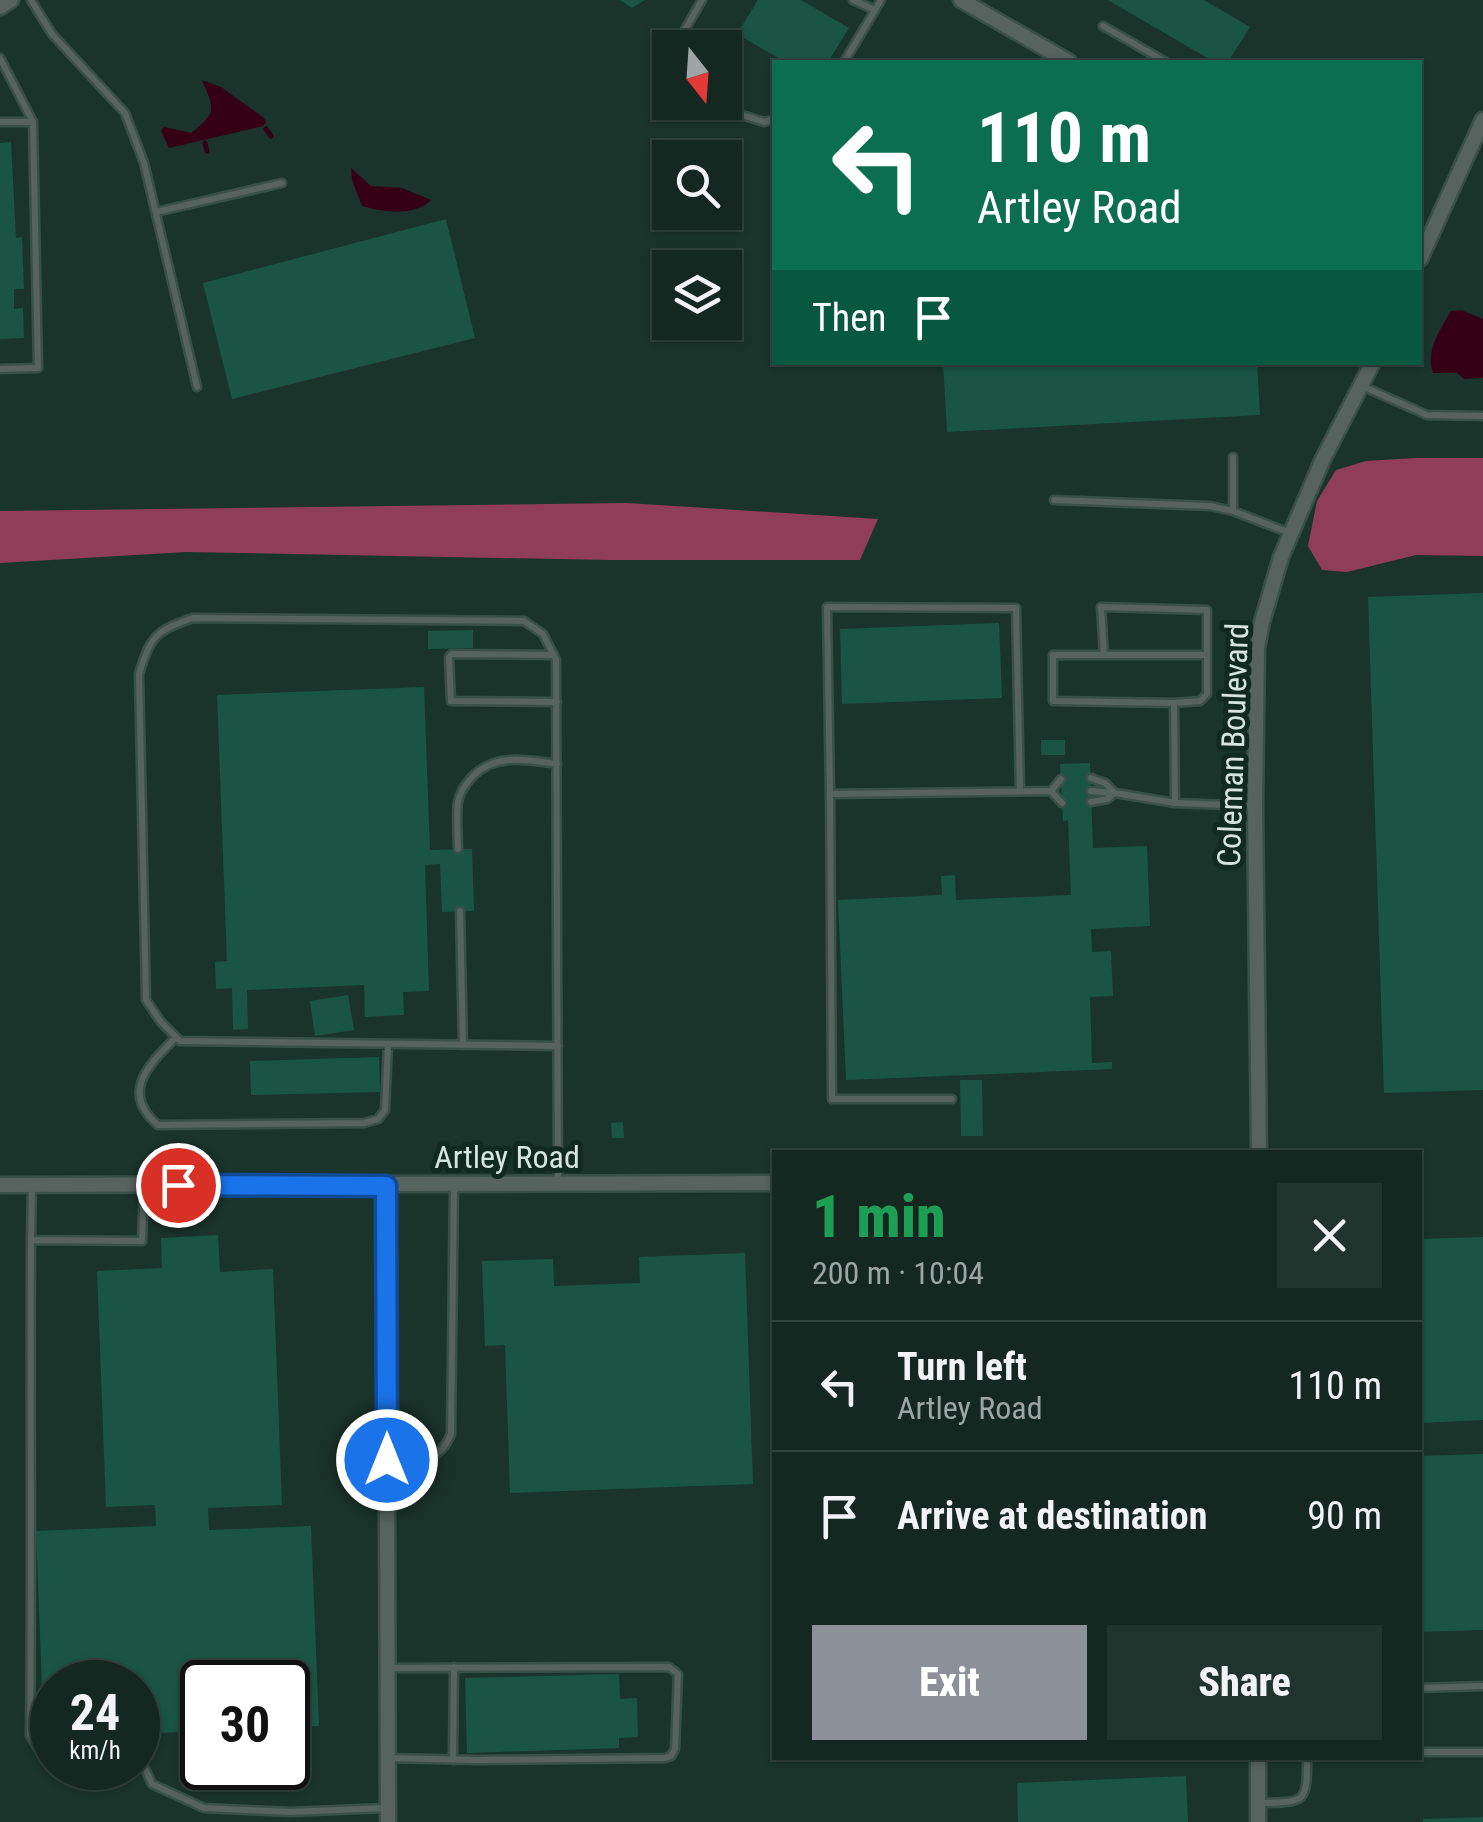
<!DOCTYPE html>
<meta charset="utf-8">
<style>
body{margin:0;font-family:"Roboto Condensed",sans-serif;background:#21332d;color:#f1f3f6;height:100vh;display:flex;flex-direction:column;font-size:38px;white-space:nowrap}
*{box-sizing:border-box;margin:0}
p{font-size:32px;color:#9da5a5}
.icon{flex:none;width:55px;height:55px;fill:none;stroke:currentColor;stroke-width:2;stroke-linecap:round;stroke-linejoin:round}
.map{position:relative;flex:1;overflow:hidden}
.details{position:absolute;left:772px;top:1150px;width:650px;height:610px;display:flex;flex-direction:column;background:#142720;border-radius:0px;box-shadow:0 2px 8px #0004,0 0 0 2px #33443e}
.details>*{flex:none}
.banner{position:absolute;left:772px;top:60px;width:650px;height:305px;border-radius:0px;box-shadow:0 2px 8px #0004,0 0 0 2px #33443e;background:#0b6e4f;color:#fff;overflow:hidden}
.needle{width:65px;rotate:163deg}
.controls{position:absolute;left:652px;top:30px;display:grid;gap:20px}
.controls a{display:grid;place-items:center;width:90px;height:90px;border-radius:0px;background:#142720;box-shadow:0 2px 8px #0004,0 0 0 2px #33443e;font-size:50px}
.speed{position:absolute;left:30px;top:1660px;display:flex;gap:20px;font-size:50px;font-weight:700;text-align:center}
.speed>*{display:grid;place-content:center;width:130px;height:130px;border-radius:50%;background:#142720;box-shadow:0 2px 8px #0004,0 0 0 2px #33443e;line-height:1}
.speed small{font-size:25px;font-weight:400}
.speed .limit{border:5px solid #111;border-radius:15px;background:#fff;color:#111}
.pin{position:absolute;display:grid;place-items:center;width:85px;height:85px;color:#fff;margin:-42px;border:5px solid #fff;border-radius:50%;box-shadow:0 2px 10px #0007}
.me{position:absolute;width:110px;margin:-55px;rotate:0deg;stroke-linejoin:round;filter:drop-shadow(0 0 8px #0008)}
.turn{display:flex;align-items:center;gap:35px;height:210px;padding:0 40px;font-size:45px}
.turn .icon{width:130px;height:130px;stroke-width:2.5}
.turn b{display:block;font-size:70px;line-height:85px}
.then{display:flex;align-items:center;height:95px;padding:0 40px;background:#0003;gap:20px;font-size:38px}
.round{display:grid;place-items:center;flex:none;width:105px;height:105px;border-radius:0px;background:#21332d}
.overview{display:flex;align-items:center;justify-content:space-between;height:170px;padding:0 40px}
h1{font-size:60px;font-weight:800;line-height:75px;color:#1e9e55}
.button{display:flex;gap:20px;margin-top:auto;padding:20px 40px}
.button a{flex:1;height:115px;border-radius:0px;background:#8c9099;color:#fff;font-size:40px;font-weight:800;line-height:115px;text-align:center}
.button a+a{background:#21332d;color:#f1f3f6}
ul{padding:0;list-style:none}
li{display:flex;align-items:center;gap:30px;height:130px;padding:0 40px;border-top:2px solid #33443e}
li div{flex:1}
li b{display:block;font-size:38px}
li em{font-style:normal}
.map>svg:first-child{display:block}
</style>
<div class="map">
<svg width="1483" height="1822" viewBox="0 0 1483 1822">
<rect width="100%" height="100%" fill="#1a342b"/>
<path fill="#8f3d59" d="M1415,458H1483V556L1416,555L1347,572L1322,570L1308,546L1317,501L1336,470L1366,461Z
M627,503L878,519L860,560H609L186,552L0,563V511Z"/>
<path fill="#350015" d="M202,80L221,87L264,118L266,122L263,126L169,148L161,131L164,127L191,133C218,112 214,109 202,80Z
M351,168L371,186L402,188L431,200C414,217 383,212 362,206L352,180Z
M1461,310L1483,319V378L1464,379L1457,373H1433C1425,351 1440,330 1451,311Z"/>
<g fill="none" stroke-linecap="round" stroke-linejoin="round">
<path stroke="#350015" stroke-width="5" d="M266,129L271,136
M205,143L207,151"/>
</g>
<path fill="#1a5543" d="M620,0H645L632,8Z
M758,0H801L849,28L828,62H785L737,34Z
M1108,0H1204L1250,27L1228,62H1214Z
M11,142L16,238L22,237L24,289H14V309L23,308L24,338L0,339V143Z
M446,219L475,338L232,399L203,283Z
M943,362H1257L1260,415L947,432Z
M1483,593V1090L1384,1093L1368,597Z
M999,623L1002,698L842,704L840,629Z
M473,630V648L428,649V631Z
M424,687L430,850L472,849L474,911L442,912L440,864L425,865L429,991L403,992L404,1015L365,1017L364,985L247,990L248,1029L233,1030L232,988L216,989L215,962L227,961L217,695Z
M1041,740H1065V755H1041Z
M1090,763L1093,848L1147,846L1150,926L1091,929L1092,952L1111,951L1113,996L1090,997L1092,1063L1112,1062V1069L846,1080L838,900L942,895L941,876L955,875L956,900L1071,895L1068,820L1063,821L1060,764Z
M348,995L354,1030L315,1036L310,1001Z
M379,1057L380,1092L251,1095L250,1061Z
M960,1080H982L983,1136H961Z
M623,1122L624,1138H612L611,1123Z
M218,1235L220,1272L273,1269L282,1505L208,1508L209,1530L311,1526L319,1726L288,1728V1682H202V1731L138,1734V1682H52V1738H44L36,1531L156,1526L155,1505L106,1507L97,1271L162,1268L161,1238Z
M1483,1237V1420L1420,1423V1239Z
M745,1253L753,1484L510,1493L505,1345L485,1346L482,1261L553,1259L554,1286L640,1283L639,1257Z
M1483,1454V1630L1420,1632V1456Z
M619,1674L620,1699L637,1698L638,1737L619,1738V1748L467,1753L465,1678Z
M1186,1776L1188,1822H1018L1017,1783Z
M1483,1817V1822H1423V1819Z"/>
<g fill="none" stroke-linecap="round" stroke-linejoin="round">
<g stroke="#385048" stroke-width="11">
<path id="service" d="M31,0L52,34L125,113L144,163L197,387
M853,0L875,10
M1103,26L1166,62
M679,40L702,0
M0,58L33,122L38,368L0,369
M844,62L881,0
M736,113L764,122L775,119
M0,122H33
M156,212L282,183
M1362,386L1427,415L1483,416
M1054,500L1210,506L1233,511L1290,533
M1233,511V457
M554,655L452,654L449,657L451,701L557,702
M1104,655L1101,607L1207,610V655
M1174,703L1200,701L1207,694V655H1053V701L1174,703L1175,803L1254,806
M1091,778L1105,783L1115,793
M1051,791L1061,779
M1091,791L1113,793
M830,794L827,607L1016,608L1020,791
M1091,802L1107,799L1115,793L1175,803
M458,849C458,834 456,817 458,802C460,792 467,782 474,775C497,753 528,760 557,764
M460,911L463,1045
M176,1037C150,1064 119,1092 158,1125L364,1123L378,1119L385,1110L388,1044
M558,1046L180,1041L161,1022L146,1000L139,674C151,635 156,631 193,618L524,621L543,634L556,660L558,1183
M952,1099H832L830,794L1051,791L1062,803
M32,1186L31,1240L142,1241L144,1185
M31,1240C30,1405 32,1570 30,1735L38,1749H52
M389,1460C419,1460 438,1465 451,1434L454,1186
M1420,1688L1482,1686
M1420,1752H1483
M138,1753L152,1784L204,1808L289,1812L386,1808
M389,1758L476,1760L665,1758L671,1756L675,1749L678,1674L669,1667L389,1668
M453,1760L454,1667
M1261,1803C1306,1802 1307,1803 1307,1758"/>
</g>
<g stroke="#385048" stroke-width="19">
<path id="minor" d="M961,0L1069,62
M0,7L11,0
M1420,259L1483,120
M1259,1152L1255,806L1257,648L1262,622L1281,557L1323,459L1373,362
M0,1185L775,1183
M386,1185L388,1822
M1258,1822V1758"/>
</g>
<use href="#service" stroke="#57635e" stroke-width="6"/>
<use href="#minor" stroke="#57635e" stroke-width="14"/>
</g>
<g fill="none" stroke-linecap="round" stroke-linejoin="round">
<g stroke="#114b97" stroke-width="25">
<path id="route" d="M178,1185L386,1186L387,1460"/>
</g>
<use href="#route" stroke="#1a73e8" stroke-width="18"/>
</g>
<g text-anchor="middle" stroke-width="10" stroke-linejoin="round" paint-order="stroke">
<g font-size="32" fill="#d6e5df" stroke="#102a21">
<text transform="translate(1233 745) rotate(-88)" y="11">Coleman Boulevard</text>
<text x="507" y="1168">Artley Road</text>
</g>
</g>
</svg>
<div class="controls">
<a><svg class="needle" viewBox="-14 -14 28 28"><path d="M0-13l5 13h-10z" fill="#e53935"/><path d="M0 13l5-13h-10z" fill="#9da5a5"/></svg></a>
<a><svg class="icon" aria-label="search" viewBox="0 0 24 24"><circle cx="10" cy="10" r="6"/><path d="M15 15l6 6"/></svg></a>
<a><svg class="icon" aria-label="layers" viewBox="0 0 24 24"><path d="M12 4l9 5-9 5-9-5zM3 14l9 5 9-5"/></svg></a>
</div>
<div class="speed"><div>24<small>km/h</small></div><div class="limit">30</div></div>
<div class="pin" style="left:178px;top:1185px;background:#d93025"><svg class="icon" aria-label="arrive" viewBox="0 0 24 24"><path d="M6 21V4h12l-3 4 3 4H6"/></svg></div>
<svg class="me" style="left:387px;top:1460px" viewBox="-20 -20 40 40"><circle r="17" fill="#1a73e8" stroke="#fff" stroke-width="3"/><path d="M0-11L8 9 0 5-8 9z" fill="#fff"/></svg>
<div class="banner">
<div class="turn"><svg class="icon" aria-label="left" viewBox="0 0 24 24"><path d="M17 20v-9H6M10 6l-5 5 5 5"/></svg><div><b>110 m</b>Artley Road</div></div>
<div class="then">Then<svg class="icon" aria-label="arrive" viewBox="0 0 24 24"><path d="M6 21V4h12l-3 4 3 4H6"/></svg></div>
</div>
<section class="details">
<div class="overview"><div><h1>1 min</h1><p>200 m · 10:04</p></div><a class="round"><svg class="icon" aria-label="close" viewBox="0 0 24 24"><path d="M6 6l12 12M18 6L6 18"/></svg></a></div>
<ul>
<li><svg class="icon" aria-label="left" viewBox="0 0 24 24"><path d="M17 20v-9H6M10 6l-5 5 5 5"/></svg><div><b>Turn left</b><p>Artley Road</p></div><em>110 m</em></li>
<li><svg class="icon" aria-label="arrive" viewBox="0 0 24 24"><path d="M6 21V4h12l-3 4 3 4H6"/></svg><div><b>Arrive at destination</b></div><em>90 m</em></li>
</ul>
<div class="button"><a>Exit</a><a>Share</a></div>
</section>
</div>
